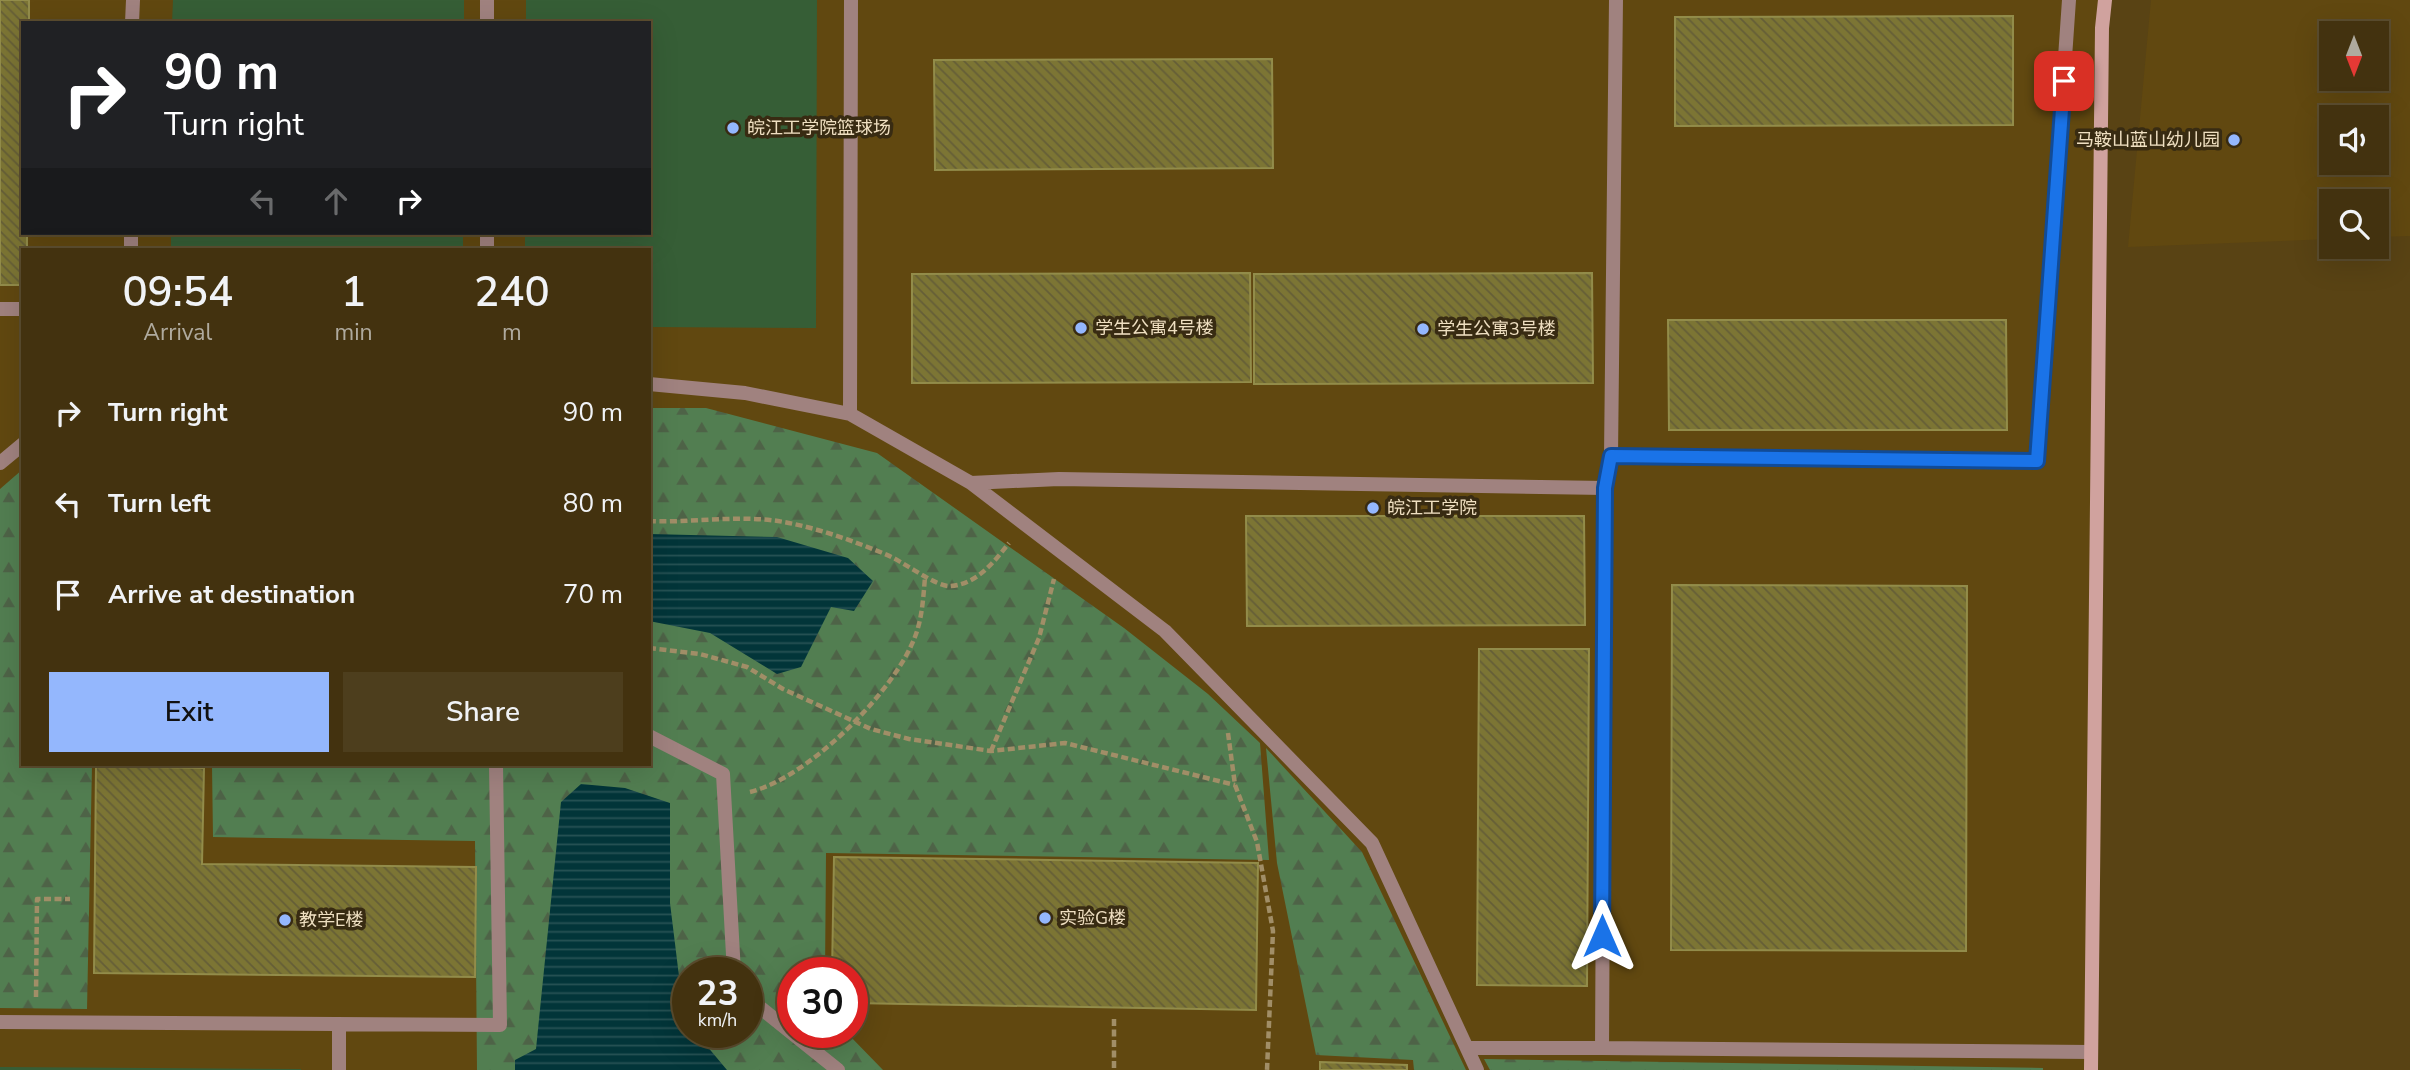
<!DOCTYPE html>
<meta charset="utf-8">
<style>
body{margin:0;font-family:"Nunito Sans","Noto Sans SC",sans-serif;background:#4d3e1d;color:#f1f3f6;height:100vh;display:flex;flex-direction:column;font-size:26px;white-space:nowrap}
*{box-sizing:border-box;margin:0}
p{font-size:23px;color:#afaa9e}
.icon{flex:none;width:38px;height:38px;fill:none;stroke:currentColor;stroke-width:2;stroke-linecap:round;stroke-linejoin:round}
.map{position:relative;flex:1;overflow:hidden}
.drawer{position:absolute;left:21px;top:248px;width:630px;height:518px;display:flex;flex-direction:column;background:#43320f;border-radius:0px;box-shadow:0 7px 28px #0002,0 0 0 2px #5b4d2f}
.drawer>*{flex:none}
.hud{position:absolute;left:21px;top:21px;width:630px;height:214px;border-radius:0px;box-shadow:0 7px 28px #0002,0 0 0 2px #5b4d2f;background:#202124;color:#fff;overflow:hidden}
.needle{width:46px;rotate:180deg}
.buttons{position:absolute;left:2319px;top:21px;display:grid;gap:14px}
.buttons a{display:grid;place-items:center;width:70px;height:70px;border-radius:0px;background:#43320f;box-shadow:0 7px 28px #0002,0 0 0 2px #5b4d2f;font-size:35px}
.speed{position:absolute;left:672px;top:957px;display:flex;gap:14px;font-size:35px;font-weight:700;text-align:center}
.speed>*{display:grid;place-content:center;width:91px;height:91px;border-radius:50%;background:#43320f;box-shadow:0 7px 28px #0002,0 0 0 2px #5b4d2f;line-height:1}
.speed small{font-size:18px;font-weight:400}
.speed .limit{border:10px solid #d22;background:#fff;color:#111}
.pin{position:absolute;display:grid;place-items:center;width:60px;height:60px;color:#fff;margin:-30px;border-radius:14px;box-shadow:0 4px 10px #0006}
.me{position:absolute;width:77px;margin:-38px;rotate:0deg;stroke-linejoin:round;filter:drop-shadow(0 0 5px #0008)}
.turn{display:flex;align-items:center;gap:24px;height:147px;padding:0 28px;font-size:32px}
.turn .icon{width:91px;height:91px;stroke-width:2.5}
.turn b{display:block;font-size:49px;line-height:60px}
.lanes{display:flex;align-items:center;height:66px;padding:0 28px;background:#0003;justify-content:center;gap:35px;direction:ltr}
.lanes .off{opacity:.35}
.eta{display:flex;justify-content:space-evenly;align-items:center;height:119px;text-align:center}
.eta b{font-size:42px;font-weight:600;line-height:49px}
.button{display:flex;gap:14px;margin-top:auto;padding:14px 28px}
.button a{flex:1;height:80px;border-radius:0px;background:#94b7fd;color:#111;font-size:28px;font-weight:600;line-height:80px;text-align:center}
.button a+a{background:#4d3e1d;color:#f1f3f6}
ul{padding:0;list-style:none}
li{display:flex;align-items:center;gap:21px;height:91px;padding:0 28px}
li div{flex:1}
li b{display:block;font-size:26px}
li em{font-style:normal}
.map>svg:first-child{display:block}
</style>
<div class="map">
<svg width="2410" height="1070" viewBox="0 0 2410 1070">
<defs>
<pattern id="grass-tufts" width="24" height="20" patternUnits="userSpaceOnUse" patternTransform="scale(1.75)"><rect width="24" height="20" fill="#365e36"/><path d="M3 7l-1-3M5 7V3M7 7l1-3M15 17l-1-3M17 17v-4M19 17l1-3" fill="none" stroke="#537551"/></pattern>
<pattern id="forest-firs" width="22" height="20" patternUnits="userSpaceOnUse" patternTransform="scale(1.75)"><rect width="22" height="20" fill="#527e51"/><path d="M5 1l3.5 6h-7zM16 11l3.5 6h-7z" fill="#4e6347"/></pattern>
<pattern id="water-rules" width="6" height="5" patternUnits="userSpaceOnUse" patternTransform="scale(1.75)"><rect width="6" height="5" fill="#023539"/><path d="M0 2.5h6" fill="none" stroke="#275254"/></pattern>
<pattern id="building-back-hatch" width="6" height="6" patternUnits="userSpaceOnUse" patternTransform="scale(1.75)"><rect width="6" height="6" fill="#7c7534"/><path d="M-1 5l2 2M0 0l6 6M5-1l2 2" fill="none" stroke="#655e37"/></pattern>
</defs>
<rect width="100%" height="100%" fill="#594314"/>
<path fill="#614810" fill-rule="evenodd" d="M0,0H2105L2091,1070H0ZM23,23H649V233H23ZM23,250H649V765H23ZM688,973H747V1032H688ZM793,973H852V1032H793Z
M2151,0H2410V236L2377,237L2376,201H2331V239L2128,247ZM2331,33H2376V79H2331ZM2331,117H2376V163H2331Z"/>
<path fill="url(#grass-tufts)" d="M0,1067L301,1069V1070H0Z"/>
<path fill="url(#forest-firs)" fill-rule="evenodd" d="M649,408H706L877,453L1124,628L1208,694L1260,743L1269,860L826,853L825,973H793V1032L847,1033L883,1070H477L475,841L213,837L212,765H649ZM688,973H747V1032H688Z
M23,469V765H92L87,1009L0,1008V489Z
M1266,748L1362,852L1466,1070H1414L1413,1060L1316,1055L1277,863Z
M1484,1059L2043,1068V1070H1490Z"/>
<path fill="#365e36" d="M173,0H464V23H172Z
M526,0H817L816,328L649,327V250H525V233H649V23H526Z
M171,233H463V250H171Z"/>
<path fill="url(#water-rules)" d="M649,534L777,537L848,558L873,581L854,611L831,607L801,667L777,674L710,633L649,621Z
M581,784L625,788L670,803V903L684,1017L688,1032L696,1033L727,1070H515V1060L536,1049L561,802Z"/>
<path fill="url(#building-back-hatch)" stroke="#928c4a" stroke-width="2" d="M0,0H29V23H23V233H27V250H23V285H0Z
M2013,16V125L1675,126V17Z
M1272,59L1273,168L935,170L934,60Z
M1250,273L1251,382L912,383V274Z
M1592,273L1593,383L1254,384V274Z
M1668,320H2006L2007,430H1669Z
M1246,516H1584L1585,625L1247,626Z
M1672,585L1967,586L1966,951L1671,950Z
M1479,649H1589L1587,986L1477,985Z
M96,766L204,768L202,864L476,867L475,977L94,973Z
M834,857L1258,863L1256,1010L852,1003V973H832Z
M1320,1062L1407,1065V1070H1320Z"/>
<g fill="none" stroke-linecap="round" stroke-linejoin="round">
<path stroke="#a18e67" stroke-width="4.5" stroke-dasharray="7 3.5" stroke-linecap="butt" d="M649,521C691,523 736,515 778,521C815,527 851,540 885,554C903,561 937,588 951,586C977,584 994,562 1009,543
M649,648L700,654L747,667L783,689L871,729L909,739L991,751L1065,743L1235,785
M1228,733L1235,785L1257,842L1273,931L1267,1070
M991,751L1039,638L1054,579
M750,792C807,778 887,698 911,646C922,624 923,601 925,577
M36,997L37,899H70
M1114,1019V1070"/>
<path stroke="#a0827f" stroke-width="14" d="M2037,461L2069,0"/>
<path stroke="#a0827f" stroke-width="14" d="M132,23L133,0
M487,23V0
M131,250V233
M487,250V233
M0,309H23
M649,384L745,393L850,414L971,483L1165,631L1372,843L1477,1070
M850,414L851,0
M1611,456L2037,461
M0,463L23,444
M971,483L1059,479L1605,488L1611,456L1616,0
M649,736L723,774L734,973
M747,997L838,1070
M0,1022L500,1025L496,765
M339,1025V1070
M1467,1048H1602L1605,488
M1602,1048L2091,1052"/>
<path stroke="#d0a29e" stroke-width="14" d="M2091,1070L2102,28L2105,0"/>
</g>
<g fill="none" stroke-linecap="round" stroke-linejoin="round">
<g stroke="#114b97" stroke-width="18">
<path id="route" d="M1602,936L1605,488L1611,456L2037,461L2064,81"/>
</g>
<use href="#route" stroke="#1a73e8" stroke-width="12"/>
</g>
<g fill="#94b7fd" stroke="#382b12" stroke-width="2.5">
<circle cx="733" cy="128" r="7"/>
<circle cx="2234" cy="140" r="7"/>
<circle cx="1081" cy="328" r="7"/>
<circle cx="1423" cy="329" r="7"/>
<circle cx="1373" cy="508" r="7"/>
<circle cx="1045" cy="918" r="7"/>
<circle cx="285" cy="920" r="7"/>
</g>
<g text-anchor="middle" stroke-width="7" stroke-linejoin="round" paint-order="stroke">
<g font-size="18" fill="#efdfc1" stroke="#382b12" text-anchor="start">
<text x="747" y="134">皖江工学院篮球场</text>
<text x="2220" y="146" text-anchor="end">马鞍山蓝山幼儿园</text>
<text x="1095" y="334">学生公寓4号楼</text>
<text x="1437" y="335">学生公寓3号楼</text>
<text x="1387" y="514">皖江工学院</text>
<text x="1059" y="924">实验G楼</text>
<text x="299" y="926">教学E楼</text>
</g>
</g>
</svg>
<div class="buttons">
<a><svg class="needle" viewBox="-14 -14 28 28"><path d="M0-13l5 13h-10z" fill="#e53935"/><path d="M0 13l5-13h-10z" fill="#afaa9e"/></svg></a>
<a><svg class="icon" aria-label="sound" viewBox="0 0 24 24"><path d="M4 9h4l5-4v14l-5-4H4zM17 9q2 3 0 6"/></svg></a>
<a><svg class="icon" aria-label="search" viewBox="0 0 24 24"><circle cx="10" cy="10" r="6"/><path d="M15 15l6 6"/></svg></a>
</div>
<div class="speed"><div>23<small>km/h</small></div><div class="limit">30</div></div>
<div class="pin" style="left:2064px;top:81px;background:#d93025"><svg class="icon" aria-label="arrive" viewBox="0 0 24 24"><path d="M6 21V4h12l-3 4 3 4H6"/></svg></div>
<svg class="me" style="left:1602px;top:936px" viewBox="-20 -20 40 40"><path d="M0-17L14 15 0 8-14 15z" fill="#1a73e8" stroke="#fff" stroke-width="4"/></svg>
<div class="hud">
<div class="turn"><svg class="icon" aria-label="right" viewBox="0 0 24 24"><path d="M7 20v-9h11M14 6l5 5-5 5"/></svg><div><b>90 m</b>Turn right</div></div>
<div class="lanes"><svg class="icon off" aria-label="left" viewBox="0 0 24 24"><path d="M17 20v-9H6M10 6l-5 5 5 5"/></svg><svg class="icon off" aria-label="ahead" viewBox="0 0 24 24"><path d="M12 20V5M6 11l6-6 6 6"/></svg><svg class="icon" aria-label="right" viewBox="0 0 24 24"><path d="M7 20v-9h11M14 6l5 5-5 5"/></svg></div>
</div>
<section class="drawer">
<div class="eta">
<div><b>09:54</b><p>Arrival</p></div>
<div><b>1</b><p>min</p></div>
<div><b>240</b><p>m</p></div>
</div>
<ul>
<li><svg class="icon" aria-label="right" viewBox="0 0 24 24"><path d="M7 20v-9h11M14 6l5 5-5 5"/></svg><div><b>Turn right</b></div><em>90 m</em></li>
<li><svg class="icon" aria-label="left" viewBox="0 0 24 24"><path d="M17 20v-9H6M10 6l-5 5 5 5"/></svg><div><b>Turn left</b></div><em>80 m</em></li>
<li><svg class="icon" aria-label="arrive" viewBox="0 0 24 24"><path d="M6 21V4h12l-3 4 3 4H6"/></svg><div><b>Arrive at destination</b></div><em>70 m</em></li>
</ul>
<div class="button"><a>Exit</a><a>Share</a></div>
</section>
</div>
